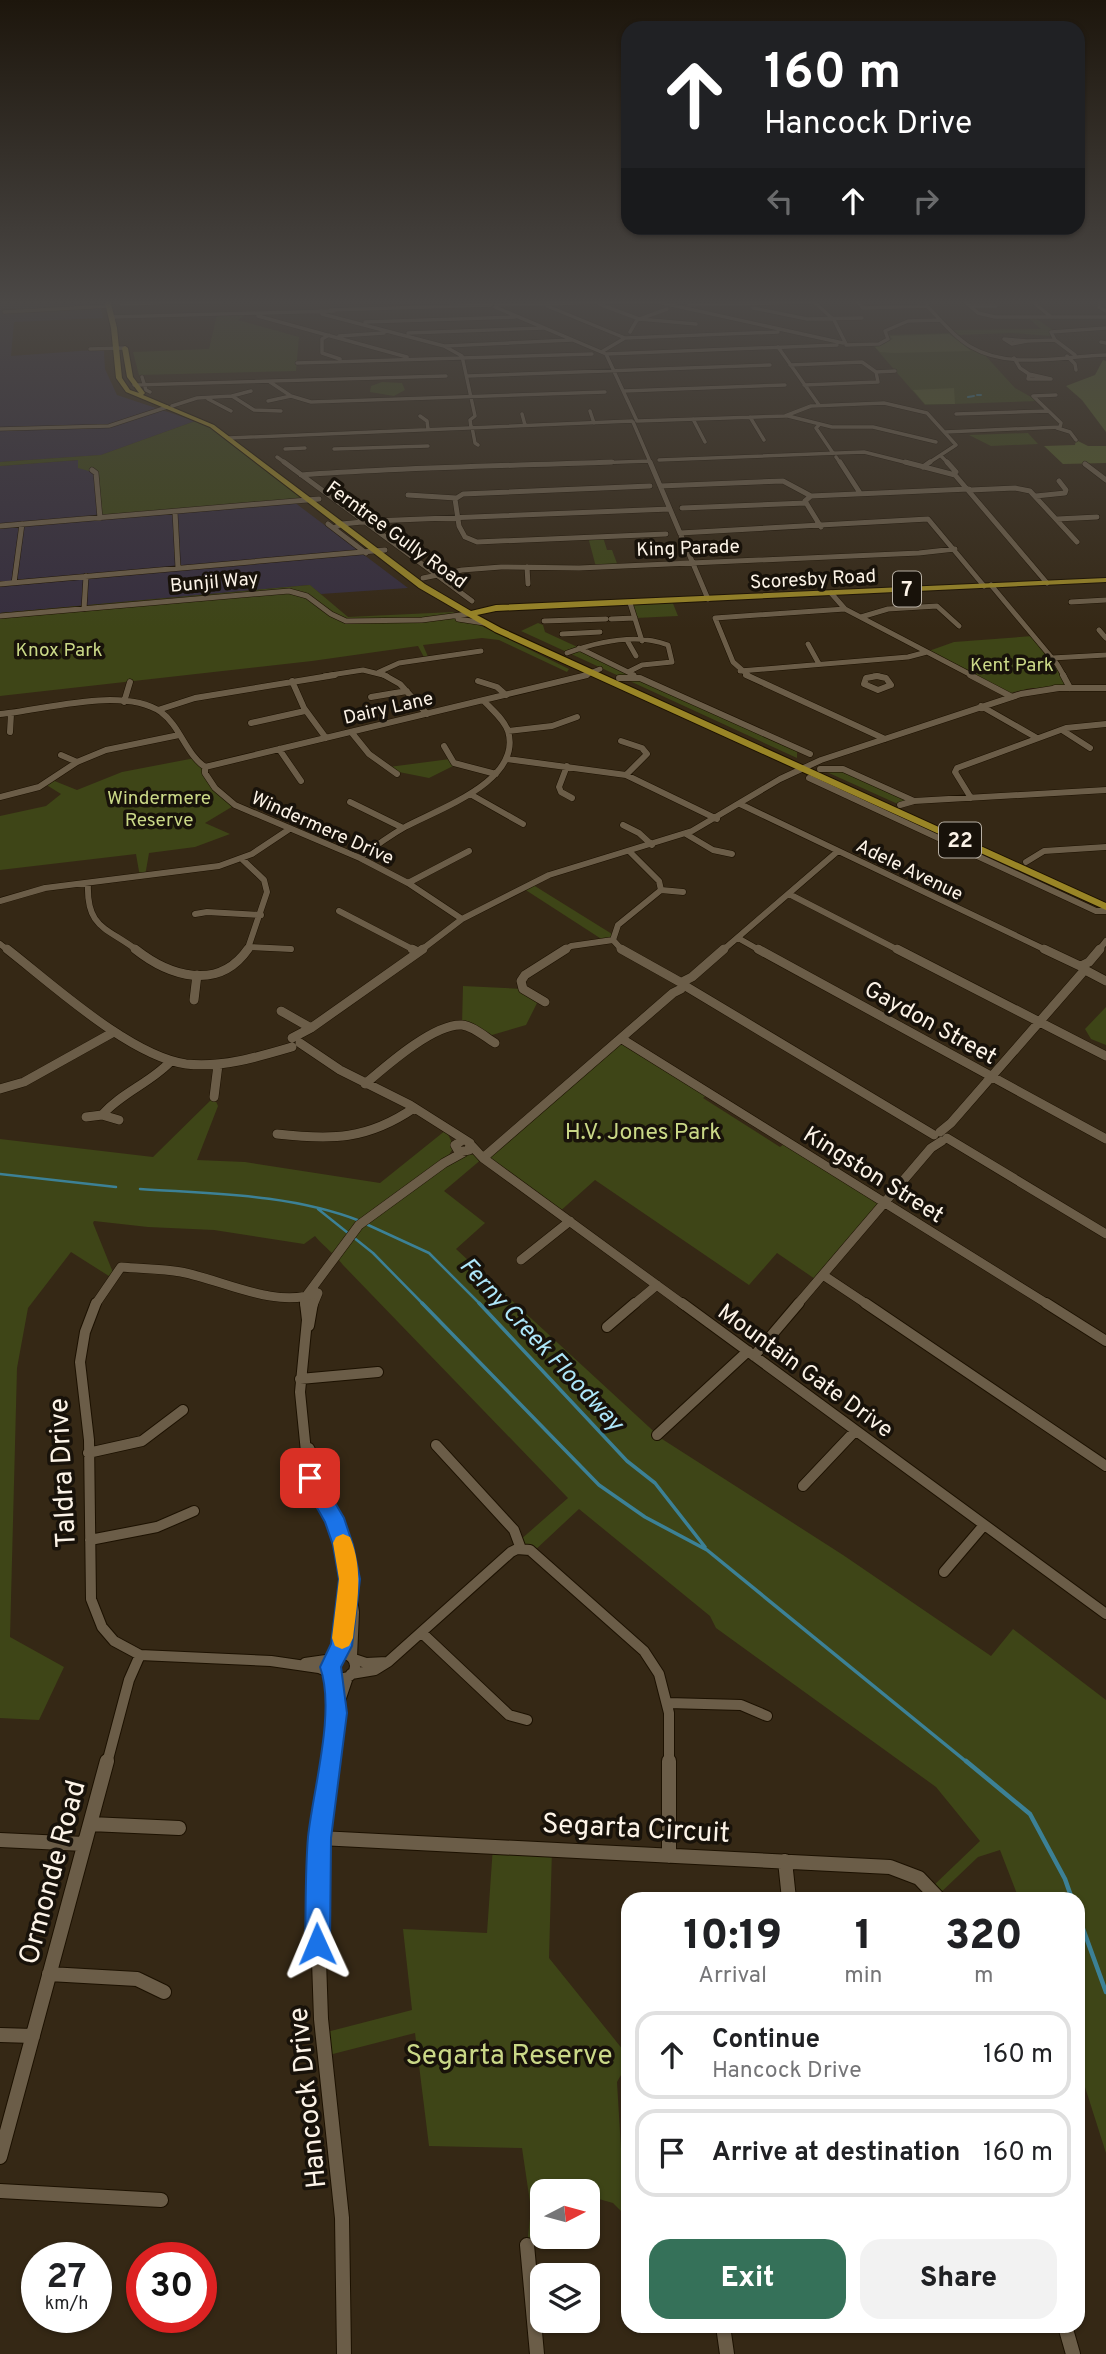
<!DOCTYPE html>
<style>
body{margin:0;font-family:Overpass,sans-serif;background:#f2f2f2;color:#202124;height:100vh;display:flex;flex-direction:column;font-size:26px;white-space:nowrap}
*{box-sizing:border-box;margin:0}
p{font-size:23px;color:#757577}
.icon{flex:none;width:38px;height:38px;fill:none;stroke:currentColor;stroke-width:2;stroke-linecap:round;stroke-linejoin:round}
.map{position:relative;flex:1;overflow:hidden}
.drawer{position:absolute;left:621px;top:1892px;width:464px;height:441px;display:flex;flex-direction:column;background:#fff;border-radius:21px;box-shadow:0 2px 5px #0004}
.drawer>*{flex:none}
.guide{position:absolute;left:621px;top:21px;width:464px;height:214px;border-radius:21px;box-shadow:0 2px 5px #0004;background:#202124;color:#fff;overflow:hidden}
.needle{width:46px;rotate:84deg}
.fabs{position:absolute;left:530px;top:2179px;display:grid;gap:14px}
.fabs a{display:grid;place-items:center;width:70px;height:70px;border-radius:14px;background:#fff;box-shadow:0 2px 5px #0004;font-size:35px}
.speed{position:absolute;left:21px;top:2242px;display:flex;gap:14px;font-size:35px;font-weight:700;text-align:center}
.speed>*{display:grid;place-content:center;width:91px;height:91px;border-radius:50%;background:#fff;box-shadow:0 2px 5px #0004;line-height:1}
.speed small{font-size:18px;font-weight:400}
.speed .limit{border:10px solid #d22;background:#fff;color:#111}
.pin{position:absolute;display:grid;place-items:center;width:60px;height:60px;color:#fff;margin:-30px;border-radius:14px;box-shadow:0 4px 10px #0006}
.me{position:absolute;width:77px;margin:-38px;rotate:359deg;stroke-linejoin:round;filter:drop-shadow(0 0 5px #0008)}
.turn{display:flex;align-items:center;gap:24px;height:147px;padding:0 28px;font-size:32px}
.turn .icon{width:91px;height:91px;stroke-width:2.5}
.turn b{display:block;font-size:49px;line-height:60px}
.lanes{display:flex;align-items:center;height:66px;padding:0 28px;background:#0003;justify-content:center;gap:35px;direction:ltr}
.lanes .off{opacity:.35}
.eta{display:flex;justify-content:space-evenly;align-items:center;height:119px;text-align:center}
.eta b{font-size:42px;font-weight:800;line-height:49px}
.cta{display:flex;gap:14px;margin-top:auto;padding:14px 28px}
.cta a{flex:1;height:80px;border-radius:21px;background:#357159;color:#fff;font-size:28px;font-weight:800;line-height:80px;text-align:center}
.cta a+a{background:#f2f2f2;color:#202124}
ul{padding:0;list-style:none}
li{display:flex;align-items:center;gap:21px;height:88px;margin:0 14px 10px;padding:0 14px;border:4px solid #e0e0e0;border-radius:21px}
li div{flex:1}
li b{display:block;font-size:26px}
li em{font-style:normal}
.map>svg:first-child{display:block}
</style>
<div class="map">
<svg width="1106" height="2354" viewBox="0 0 1106 2354">
<rect width="100%" height="100%" fill="#352815"/>
<path fill="#362e3e" d="M0,299H99L103,318L14,322L11,356L107,349L104,351L105,369L117,395L195,421L101,455L0,462Z
M79,460L92,470L294,502L408,588L321,594L309,585L0,613V466Z"/>
<path fill="#3e4517" d="M247,313L238,320L299,337L296,371L139,375L133,352L209,349L217,314Z
M1027,317H1034L1054,331L1052,336L1012,333L957,335L983,353L1015,388L1038,401L925,405L872,344L886,341V335L954,333L952,330L1041,329Z
M382,382L402,383L405,390L394,396L370,392L371,386Z
M201,419L311,501L100,518L96,473L78,468V460L0,466V462L101,455Z
M1028,433L1038,444L991,446L969,435Z
M588,537H603L607,550H612L618,566L596,567Z
M310,585L348,617L453,612L569,669L567,672L499,640L482,638L423,645L429,659H425L418,646L312,661L0,696V613Z
M672,601L678,616L635,618L630,603Z
M538,623L543,625L545,632L612,663L635,677L797,748V758L521,631Z
M1033,636L1057,664L1070,688H1031L1006,694L926,652L954,642Z
M195,758L205,773L235,805L205,823L230,834L195,847L149,853L145,876L140,877L136,854L0,870V816L46,806L61,794L45,784L52,780L77,790L122,772Z
M450,759L457,764L429,778L394,771L389,767Z
M820,769H843L914,801L900,805Z
M530,883L612,934L613,940H603L521,887Z
M463,986L523,989L539,999L526,1025L485,1037L462,1026Z
M1106,1007V1045L1091,1039L1085,1029Z
M622,1039L709,1093L703,1098L780,1147L787,1142L884,1203L818,1281L777,1253L749,1285L595,1180L558,1213L487,1157Z
M214,1097L218,1106L197,1160L245,1162L380,1183L446,1130L454,1147L445,1161L468,1153L483,1158L444,1191L485,1223L456,1249L662,1439L843,1555L991,1656L1013,1629L1106,1700V2153L1078,2065V1899H1019L1000,1850L978,1857L937,1896L931,1888L980,1841L936,1787L716,1628L710,1616L579,1509L533,1552L519,1541L568,1498L343,1265C334,1253 324,1247 315,1236L304,1244L214,1230L148,1227L94,1221L93,1223L114,1275L112,1278L71,1252L28,1308L17,1368L10,1637L64,1667L39,1720L0,1718V1139L153,1157Z
M493,1846L552,1849L549,1958L628,2056V2063L617,2082L624,2198L628,2203V2218L613,2203L588,2196V2191H542V2233L527,2245L531,2209L522,2148L429,2146L415,2033L325,2056L323,2033L412,2010L403,1929L487,1933Z"/>
<path fill="#525a25" d="M949,334L971,351L893,353L880,352L875,347L893,339L890,336Z
M1103,360L1106,361V432L1082,400L1066,386L1095,375Z
M954,388L955,404H925L913,390Z
M1076,440L1088,446H1106V463L1063,464L1044,446L1075,445Z"/>
<g fill="none" stroke-linecap="round" stroke-linejoin="round">
<path stroke="#3c8196" stroke-width="2" d="M977,395H981
M968,397L974,396"/>
<path stroke="#3c8196" stroke-width="2.5" d="M0,1174L116,1187
M140,1189C214,1194 290,1194 360,1221
M318,1209L348,1233
M366,1224L429,1253L481,1305
M353,1237L373,1253L424,1305"/>
<path stroke="#3c8196" stroke-width="3.5" d="M422,1303L599,1485L645,1517L707,1550L968,1763
M479,1303L627,1461L655,1483L705,1547"/>
<path stroke="#3c8196" stroke-width="4.5" d="M966,1761L1030,1814L1065,1879L1072,1899
M1078,1915L1106,1992"/>
<g stroke="#1c1101" stroke-width="4.5">
<path id="street-far5" d="M811,299L834,320L846,344
M855,299L863,308L927,306
M927,299V306C941,320 954,337 971,347C1010,370 1063,356 1106,355
M962,299L978,313L995,317H1106
M1044,299L1034,303L1050,316
M1100,303L1099,307L1106,311
M121,304L280,299
M599,304L639,319L696,324
M496,305L653,301L843,343
M689,305L814,302
M547,306L625,338L778,332
M970,306H996
M495,307L606,354L637,421
M753,308L807,319L862,318
M330,310L491,305
M321,311L322,314L444,346L462,356L475,416L470,420L471,427
M4,312L109,306
M258,316L407,357
M112,317L334,311
M365,322L515,317
M630,332L637,320L667,309
M408,333L544,328
M329,335L322,339V353L340,359
M339,336L384,333
M1004,339L1027,341L1012,344Z
M1027,341L1055,340
M1101,342L1106,343
M846,345L879,344L888,339L885,331L908,321L940,320
M445,346L572,340
M778,347L819,405
M90,349L125,348
M603,351L625,338
M606,354L837,345
M1075,355L1055,340L1051,332L1106,328
M1067,356L1075,364L1076,370
M1014,358L1020,368L1029,374
M297,363L592,354
M790,365L862,362L876,372L878,382L804,385
M876,372L895,371
M1029,374L1051,379H1028Z
M468,376L770,365
M142,377L146,390L150,392
M270,382L291,396L311,402L605,392
M134,385L446,376
M624,391L785,385
M232,396L251,391
M208,399L231,411
M268,401L291,396
M172,406L197,398L232,396L254,410L281,411
M590,411L594,423
M522,414L525,425
M956,414L1048,411
M420,416L427,421L428,429
M788,416L832,427H873L936,442
M750,417L764,440
M693,419L705,442
M638,421L785,416L811,406L884,403L927,413L956,445L927,464
M633,422L651,464
M820,424L816,428L833,453
M472,427L475,443L478,445
M1057,428L1070,432L1076,440
M0,429L109,426L167,407
M945,432L1060,427L1061,423L1033,396L1056,395
M229,438L632,421
M285,449L305,448
M334,449L428,446
M941,456L949,464
M277,457L287,464
M836,457L841,464
M659,460L864,452L912,464
M566,464L649,461"/>
</g>
<g stroke="#1c1101" stroke-width="6">
<path id="street-far4" d="M284,462L472,601
M650,462L708,599
M840,462L860,493
M905,462L955,475L1047,583
M947,462L956,472
M1085,464L1106,480
M923,467L930,462
M92,470L96,473L100,518
M301,475C405,467 508,466 612,462
M650,486L463,494L455,499L459,526L465,537L477,542L666,534
M660,486L783,481L811,496
M970,490L1015,488L1030,491L1077,542
M408,495L456,498
M1036,496L1065,493L1066,490L1059,481
M682,508L806,503
M175,512L178,568
M1057,519L1097,517
M328,524L366,553
M0,526L319,499
M821,527L805,501L811,496L969,489
M334,528L342,524L372,521L670,509
M680,533L928,519L984,586
M527,567L528,584
M423,578L462,570L501,567L579,568L919,553L955,549
M14,583L22,524
M0,584L385,550
M991,585L1057,664L1064,676
M831,593L845,609L973,676
M1071,602L1106,600
M630,603L642,641
M84,609L86,576
M0,616L289,591L307,596L331,614L346,621L422,620L468,614
M861,617L888,609L937,606L959,626
M458,619L484,623
M611,619L635,618
M544,621L606,619
M1099,630L1106,638
M562,634L600,632
M628,642L636,656
M808,644L819,664
M579,648L634,675
M567,653C597,642 637,633 668,645L672,662L642,665L630,671
M1052,658L1106,655
M740,671L908,657L927,652
M379,672L399,663L481,651
M324,676L363,670L387,676
M583,676L600,669
M749,676L733,662L715,618L845,609
M874,676H879"/>
</g>
<g stroke="#1c1101" stroke-width="7">
<path id="street-far3" d="M384,675L400,684L427,714
M746,675L885,739
M970,675L1012,697
M1063,675L1070,688
M877,676L886,678L891,685L878,690L864,684L866,678Z
M619,678H640L810,754
M292,681L304,708L326,738
M478,681L497,687L506,695
M1055,688H1106
M371,697L407,691
M124,702L130,682
M981,706L1037,738
M158,710L195,698L335,675
M0,714C44,710 122,686 161,712C180,726 186,754 205,767V773L215,788L235,805L360,858L408,883L462,919
M251,723L305,711
M1062,730L1090,748
M508,731L552,726L577,717
M10,732L11,714
M352,733L369,754L397,774
M621,741L642,748L647,754L626,775
M444,746L454,763L496,774
M279,749L301,781
M61,755L77,762
M507,759L626,775L717,819
M567,766L559,787L561,792L572,798
M205,767L587,675
M820,769H843L914,801
M809,778L1096,911H1106
M470,794L523,824
M0,797L39,787L77,762L106,750L179,735
M971,798L955,772L957,768L1066,728L1106,724
M350,802L403,828
M740,804L1048,951
M900,805L914,801L1106,790
M623,825L639,833L652,845
M686,834L713,850L732,854
M360,858C374,847 389,836 405,827C438,809 523,781 508,731C504,719 492,710 484,701
M242,859L264,880L267,892L247,951
M1026,862L1044,851L1106,847
M88,883C86,929 107,927 138,951
M408,883L469,851
M661,890L683,892
M789,894L900,951
M0,901L45,888L219,866L252,854L288,830
M339,911L416,951
M195,914L207,912L261,915
M738,938L761,951
M0,944L9,951
M249,947L291,949
M420,951L462,919L549,875L692,831L780,779L821,760L1021,694L1059,688
M563,951L571,946L613,940
M623,951L613,940L618,925L661,890L659,881L630,852
M722,951L838,851
M1098,951L1106,941"/>
</g>
<g stroke="#1c1101" stroke-width="10">
<path id="street-far2" d="M7,949C52,984 130,1056 186,1064C222,1068 258,1057 292,1047
M135,949C169,976 218,992 248,949
M412,949L418,952
M621,949L680,982
M758,949L1106,1139
M897,949L1106,1056
M1044,949L1080,966
M1081,966L1089,962L1100,949
M1087,971L1106,981
M682,982L692,977L724,949
M687,987L934,1135
M194,1000L197,975
M545,1002L523,989L521,981L525,975L566,949
M281,1011L311,1028
M292,1038L311,1028L423,949
M622,1039L1049,1305
M300,1043L340,1070L410,1105L470,1143L469,1150L459,1152L455,1145L463,1140
M365,1084C385,1067 434,1023 462,1025C473,1026 485,1037 495,1043
M0,1089L24,1082L112,1033
M214,1097L218,1065
M102,1115C121,1093 150,1083 170,1062
M86,1117L102,1115L119,1120
M940,1132L951,1123L1082,973
M277,1134C332,1140 367,1140 414,1108
M947,1138L1106,1234
M471,1145L483,1158L684,1305
M483,1158L673,993L681,989
M521,1260L570,1221
M823,1275L868,1305
M95,1305L121,1267C141,1269 161,1268 181,1272C224,1280 274,1309 318,1293
M305,1305L304,1299L359,1225L444,1163L464,1152
M313,1305L318,1293
M633,1305L657,1285
M797,1305L931,1148L942,1141"/>
</g>
<g stroke="#1c1101" stroke-width="12">
<path id="street-far1" d="M96,1303L85,1332L80,1362L89,1440L91,1599L102,1627L114,1641L140,1655L271,1661L319,1668L333,1674
M305,1303L307,1320L300,1392L308,1472L328,1506L343,1545L354,1612L352,1657
M682,1303L1106,1614
M865,1303L1106,1466
M1046,1303L1106,1341
M309,1326L313,1303
M607,1327L635,1303
M754,1356L799,1303
M300,1379L378,1372
M657,1435L748,1351
M436,1445L514,1530L521,1549
M309,1448L320,1471L325,1494
M88,1453L142,1441L183,1410
M803,1486L855,1431
M90,1540L157,1527L194,1511
M944,1572L984,1525
M422,1633L509,1715L527,1720
M331 1666a12 12 0 1 1 24 0a12 12 0 1 1-24 0Z
M337,1655L341,1646L348,1591
M354,1659L366,1663L387,1662
M305,1663L333,1659
M351,1674L375,1670L388,1662L511,1552L517,1549L530,1550L644,1651L659,1674L669,1713V1763
M334,1676L336,1708
M668,1703L741,1705L767,1716
M107,1763L129,1680L140,1655
M329,1763L336,1713L348,1677"/>
</g>
<g stroke="#1c1101" stroke-width="16">
<path id="street" d="M329,1761L317,1902L321,2019L342,2218L344,2354
M669,1761V1856
M90,1824L179,1828
M320,1838L890,1867L919,1878L939,1899
M0,1840L84,1844
M785,1861L789,1899
M49,1974L137,1979L164,1992
M0,2035L33,2036
M0,2157L107,1761
M0,2191L161,2200
M527,2245L537,2354
M723,2326L727,2354
M1065,2326L1073,2354"/>
</g>
<g stroke="#1c1101" stroke-width="2">
<path id="primary" d="M104,299H110L117,328L122,378L130,390L139,393L127,377L122,348L125,346L128,348L133,377L145,393L143,395L214,425L425,584L471,611L496,605L1106,578V582L496,611L477,615L501,628L1106,903V910L495,632L419,588L210,427L126,392L116,378L111,328Z"/>
</g>
<use href="#street-far5" stroke="#6b5d48" stroke-width="3.5"/>
<use href="#street-far4" stroke="#6b5d48" stroke-width="5"/>
<use href="#street-far3" stroke="#6b5d48" stroke-width="6"/>
<use href="#street-far2" stroke="#6b5d48" stroke-width="9"/>
<use href="#street-far1" stroke="#6b5d48" stroke-width="10"/>
<use href="#street" stroke="#6b5d48" stroke-width="14"/>
<use href="#primary" fill="#998526" fill-rule="evenodd"/>
</g>
<linearGradient id="sky" x2="0" y2="1"><stop stop-color="#1d160c"/><stop offset="0.48" stop-color="#4b4846"/><stop offset="1" stop-color="#4b4846" stop-opacity="0"/></linearGradient>
<rect width="1106" height="629" fill="url(#sky)"/>
<path fill="#1a73e8" stroke="#114b97" stroke-width="2" d="M310,1469L317,1472L344,1518L353,1545L360,1579L352,1646L341,1667L347,1713L331,1838L330,1944L326,1953L317,1956L309,1953L305,1944C306,1909 305,1872 308,1837C313,1790 336,1710 320,1667L331,1644L339,1579L333,1545L325,1522L300,1478L303,1472Z"/>
<path fill="#f59e0b" d="M343,1534L350,1537C364,1570 357,1604 353,1638L349,1646L342,1649L335,1646L332,1638L339,1579L333,1543L336,1537Z"/>
<g text-anchor="middle" stroke-width="7" stroke-linejoin="round" paint-order="stroke">
<g font-size="19" fill="#fcf3e7" stroke="#18120a">
<text transform="translate(397 534) rotate(36)" y="7">Ferntree Gully Road</text>
<text transform="translate(688 547) rotate(-2)" y="7">King Parade</text>
<text transform="translate(813 578) rotate(-3)" y="7">Scoresby Road</text>
<text transform="translate(214 581) rotate(-5)" y="7">Bunjil Way</text>
<text transform="translate(388 707) rotate(-13)" y="7">Dairy Lane</text>
<text transform="translate(323 827) rotate(24)" y="7">Windermere Drive</text>
<text transform="translate(910 869) rotate(26)" y="7">Adele Avenue</text>
</g>
<g font-size="19" fill="#cad887" stroke="#18120a">
<text x="59" y="656">Knox Park</text>
<text x="1012" y="671">Kent Park</text>
<text x="159" y="804">Windermere<tspan x="159" dy="22">Reserve</tspan></text>
</g>
<g fill="#18120a" stroke="#b8b0a5" stroke-width="2">
<rect x="893" y="571.5" width="28" height="35" rx="5"/>
<rect x="939" y="822.5" width="42" height="35" rx="5"/>
</g>
<g font-size="21" font-weight="bold" fill="#fcf3e7">
<text x="907" y="596">7</text>
<text x="960" y="847">22</text>
</g>
<g font-size="23" fill="#fcf3e7" stroke="#18120a">
<text transform="translate(931 1022) rotate(29)" y="8">Gaydon Street</text>
<text transform="translate(874 1174) rotate(32)" y="8">Kingston Street</text>
<text transform="translate(806 1370) rotate(36)" y="8">Mountain Gate Drive</text>
</g>
<g font-size="23" fill="#cad887" stroke="#18120a">
<text x="643" y="1139">H.V. Jones Park</text>
</g>
<g font-size="24" font-style="italic" fill="#aee7fa" stroke="#18120a">
<text transform="translate(542 1344) rotate(47)" y="8">Ferny Creek Floodway</text>
</g>
<g font-size="28" fill="#fcf3e7" stroke="#18120a">
<text transform="translate(61 1473) rotate(-93)" y="10">Taldra Drive</text>
<text transform="translate(636 1827) rotate(3)" y="10">Segarta Circuit</text>
<text transform="translate(51 1872) rotate(-75)" y="10">Ormonde Road</text>
<text transform="translate(306 2098) rotate(-96)" y="10">Hancock Drive</text>
</g>
<g font-size="28" fill="#cad887" stroke="#18120a">
<text x="509" y="2064">Segarta Reserve</text>
</g>
</g>
</svg>
<div class="fabs">
<a><svg class="needle" viewBox="-14 -14 28 28"><path d="M0-13l5 13h-10z" fill="#e53935"/><path d="M0 13l5-13h-10z" fill="#757577"/></svg></a>
<a><svg class="icon" aria-label="layers" viewBox="0 0 24 24"><path d="M12 4l9 5-9 5-9-5zM3 14l9 5 9-5"/></svg></a>
</div>
<div class="speed"><div>27<small>km/h</small></div><div class="limit">30</div></div>
<div class="pin" style="left:310px;top:1478px;background:#d93025"><svg class="icon" aria-label="arrive" viewBox="0 0 24 24"><path d="M6 21V4h12l-3 4 3 4H6"/></svg></div>
<svg class="me" style="left:317px;top:1944px" viewBox="-20 -20 40 40"><path d="M0-17L14 15 0 8-14 15z" fill="#1a73e8" stroke="#fff" stroke-width="4"/></svg>
<div class="guide">
<div class="turn"><svg class="icon" aria-label="ahead" viewBox="0 0 24 24"><path d="M12 20V5M6 11l6-6 6 6"/></svg><div><b>160 m</b>Hancock Drive</div></div>
<div class="lanes"><svg class="icon off" aria-label="left" viewBox="0 0 24 24"><path d="M17 20v-9H6M10 6l-5 5 5 5"/></svg><svg class="icon" aria-label="ahead" viewBox="0 0 24 24"><path d="M12 20V5M6 11l6-6 6 6"/></svg><svg class="icon off" aria-label="right" viewBox="0 0 24 24"><path d="M7 20v-9h11M14 6l5 5-5 5"/></svg></div>
</div>
<section class="drawer">
<div class="eta">
<div><b>10:19</b><p>Arrival</p></div>
<div><b>1</b><p>min</p></div>
<div><b>320</b><p>m</p></div>
</div>
<ul>
<li><svg class="icon" aria-label="ahead" viewBox="0 0 24 24"><path d="M12 20V5M6 11l6-6 6 6"/></svg><div><b>Continue</b><p>Hancock Drive</p></div><em>160 m</em></li>
<li><svg class="icon" aria-label="arrive" viewBox="0 0 24 24"><path d="M6 21V4h12l-3 4 3 4H6"/></svg><div><b>Arrive at destination</b></div><em>160 m</em></li>
</ul>
<div class="cta"><a>Exit</a><a>Share</a></div>
</section>
</div>
